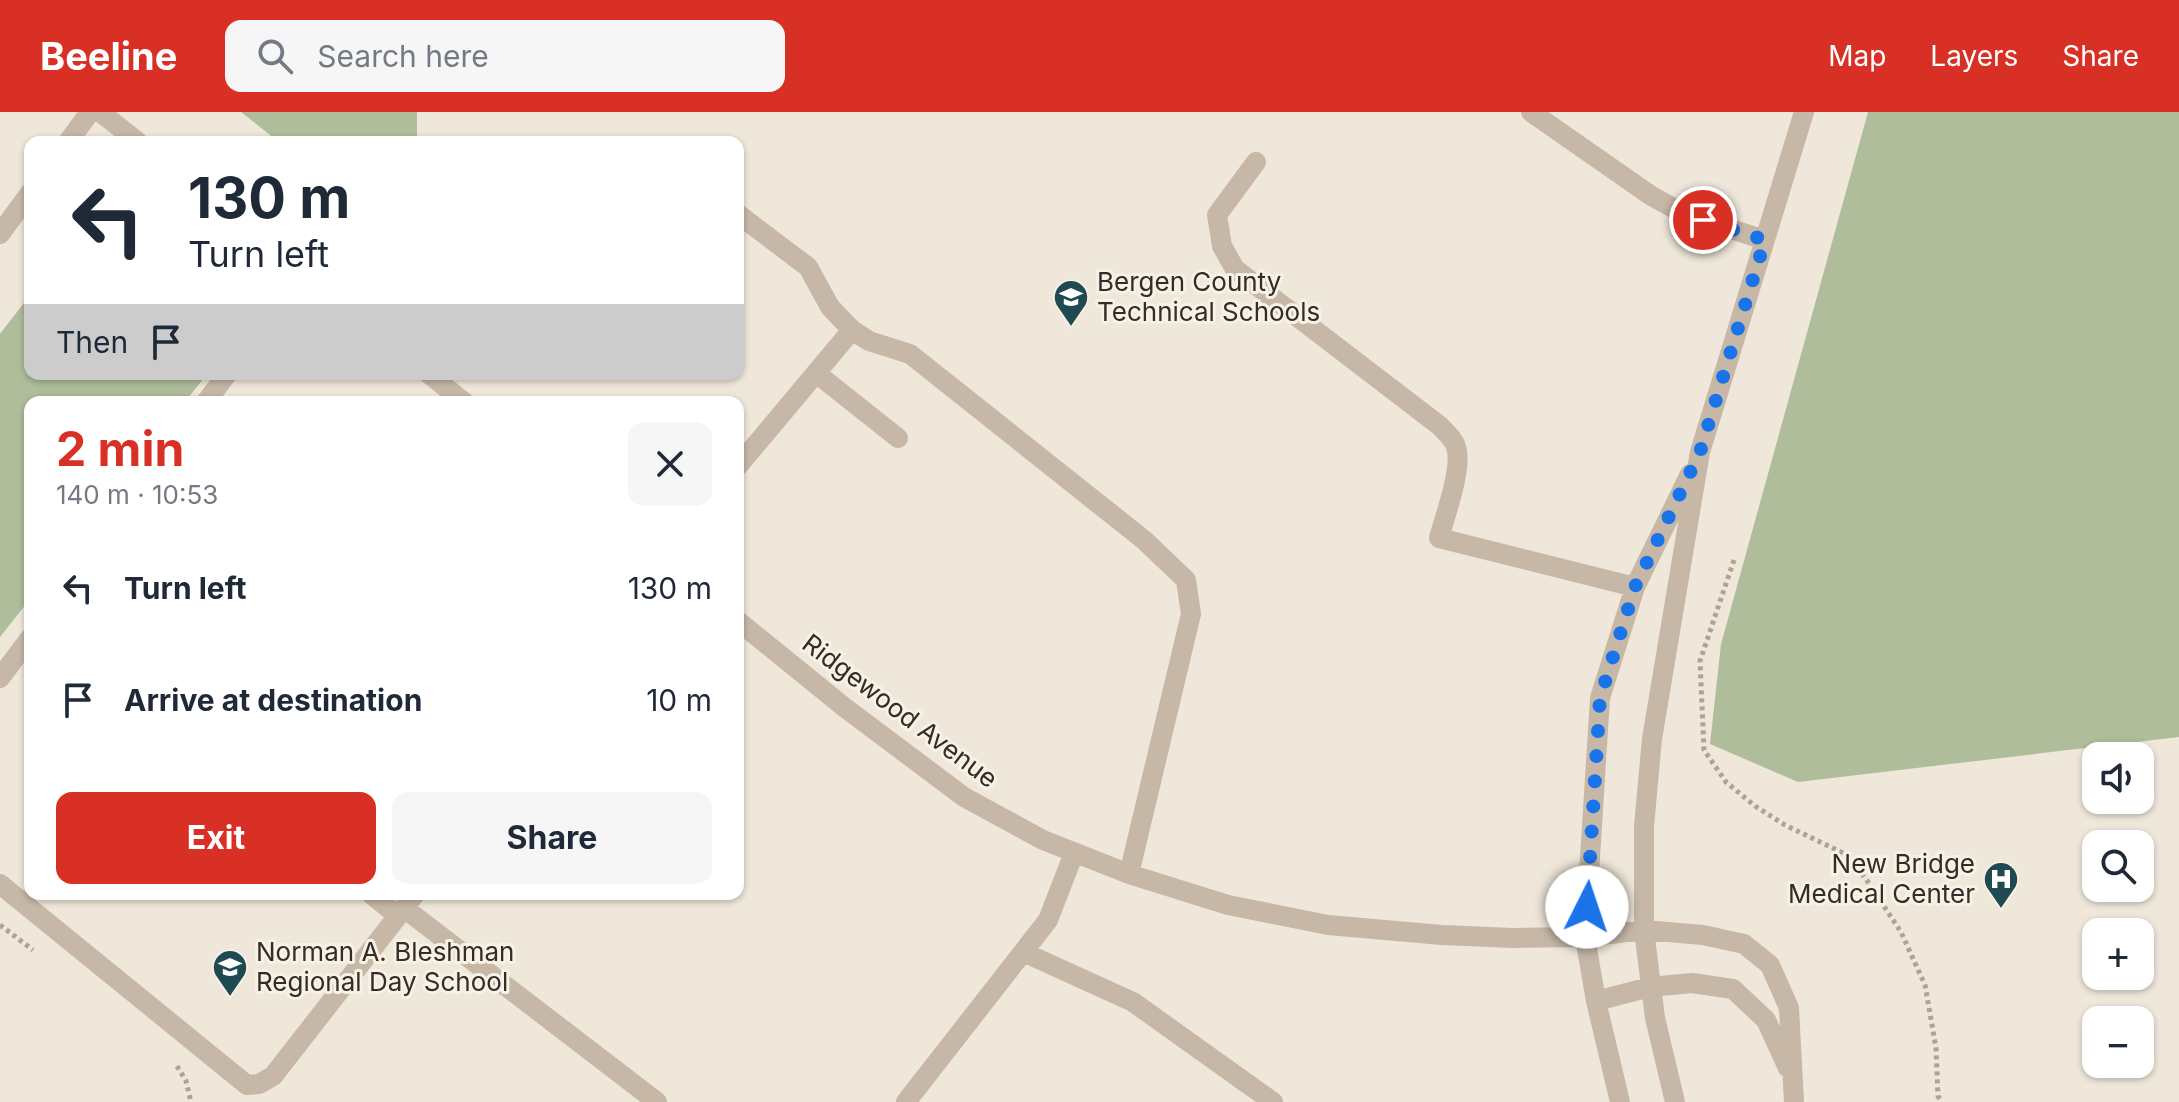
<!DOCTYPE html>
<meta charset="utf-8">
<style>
body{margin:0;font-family:Inter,sans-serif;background:#f6f6f7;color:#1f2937;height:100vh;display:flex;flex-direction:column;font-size:30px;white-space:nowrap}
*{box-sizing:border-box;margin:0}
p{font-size:26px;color:#747a83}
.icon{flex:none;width:44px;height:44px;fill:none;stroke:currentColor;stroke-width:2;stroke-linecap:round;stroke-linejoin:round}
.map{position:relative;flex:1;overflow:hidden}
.sheet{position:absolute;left:24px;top:284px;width:720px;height:504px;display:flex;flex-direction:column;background:#fff;border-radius:16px;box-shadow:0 2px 6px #0004}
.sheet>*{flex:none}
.banner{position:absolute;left:24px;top:24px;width:720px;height:244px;border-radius:16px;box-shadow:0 2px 6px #0004;background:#fff;color:#1f2937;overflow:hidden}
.controls{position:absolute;left:2082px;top:630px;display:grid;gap:16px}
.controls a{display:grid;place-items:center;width:72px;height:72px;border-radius:16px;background:#fff;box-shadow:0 2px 6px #0004;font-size:40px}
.pin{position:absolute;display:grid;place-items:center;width:68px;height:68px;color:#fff;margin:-34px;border:4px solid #fff;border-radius:50%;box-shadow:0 2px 8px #0007}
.me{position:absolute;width:88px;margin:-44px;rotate:4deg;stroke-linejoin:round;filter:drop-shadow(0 0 6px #0008)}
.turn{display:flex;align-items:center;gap:28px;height:168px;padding:0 32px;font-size:36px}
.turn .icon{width:104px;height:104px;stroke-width:2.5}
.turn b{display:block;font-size:56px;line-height:68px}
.then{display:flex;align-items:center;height:76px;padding:0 32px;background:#0003;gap:16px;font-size:30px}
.round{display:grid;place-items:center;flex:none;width:84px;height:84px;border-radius:16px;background:#f6f6f7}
.headline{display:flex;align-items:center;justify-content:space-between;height:136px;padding:0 32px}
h1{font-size:48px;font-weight:700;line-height:60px;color:#d93025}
.primary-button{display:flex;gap:16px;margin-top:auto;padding:16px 32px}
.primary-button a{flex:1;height:92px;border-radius:16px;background:#d93025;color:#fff;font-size:32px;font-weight:700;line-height:92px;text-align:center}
.primary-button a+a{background:#f6f6f7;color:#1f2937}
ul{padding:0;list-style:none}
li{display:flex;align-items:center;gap:24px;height:112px;padding:0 32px}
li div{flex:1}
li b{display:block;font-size:30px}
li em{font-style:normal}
header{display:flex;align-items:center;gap:48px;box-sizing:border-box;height:112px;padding:0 40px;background:#d93025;color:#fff}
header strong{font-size:38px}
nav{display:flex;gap:44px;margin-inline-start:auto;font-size:28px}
.search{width:560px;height:72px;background:#f6f6f7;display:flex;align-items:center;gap:20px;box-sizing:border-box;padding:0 28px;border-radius:16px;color:#747a83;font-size:30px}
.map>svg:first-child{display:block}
</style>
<header>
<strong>Beeline</strong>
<div class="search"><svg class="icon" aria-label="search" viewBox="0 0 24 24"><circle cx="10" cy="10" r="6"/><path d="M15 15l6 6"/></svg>Search here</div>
<nav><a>Map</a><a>Layers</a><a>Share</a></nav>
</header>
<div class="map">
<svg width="2179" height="990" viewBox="0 0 2179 990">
<rect width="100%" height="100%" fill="#efe7da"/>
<path fill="#afbd9b" d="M241,0H417V30H279Z
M1868,0H2179V625L1798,670L1710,632L1721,532Z
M30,183V262H207L185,290H30V487L0,525V222Z"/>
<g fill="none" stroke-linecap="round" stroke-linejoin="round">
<path stroke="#b2a292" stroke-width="5" stroke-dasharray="4 4" stroke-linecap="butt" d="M1734,448L1700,549L1704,638L1726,670L1755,694L1785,713L1845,742L1866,767L1901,820L1925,873L1936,936L1938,984L1942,990
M0,813L33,838
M177,954L186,969L191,990"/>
<path stroke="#c6b7a7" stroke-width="20" d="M100,0L138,30
M1531,0L1650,83L1684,102L1765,128
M68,30L90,0
M1256,50L1217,103L1222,134L1235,157L1440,314C1446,321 1454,327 1456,335C1463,355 1445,404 1439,426L1635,475
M738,102L808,155L830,195L852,218L869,229L910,242L1144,428L1186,468L1191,502L1129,762
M0,122L30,81
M816,261L898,326
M429,262L464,290
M206,290L227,262
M738,354L852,218
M738,509L844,595L964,685L1043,728L1129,762L1228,793L1328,813L1442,823L1513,826L1585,825L1644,818L1703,823L1744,832L1770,853L1789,896L1794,990
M0,566L30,526
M0,772L247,973L259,972L273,964L415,782
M371,782L398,804
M404,796L657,990
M1023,840L1133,890L1273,990
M1596,889L1650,875L1692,871L1733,877L1766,908L1788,956
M906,990L1048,808L1074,741
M1620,990L1596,889L1585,825L1600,586L1635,475L1690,362
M1675,990L1655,906L1644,818V714L1652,627L1700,340L1804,0"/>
</g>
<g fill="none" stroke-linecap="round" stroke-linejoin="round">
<path stroke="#1a73e8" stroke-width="14" stroke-dasharray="0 25.2" d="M1587,795L1600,586L1635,475L1700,340L1765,128L1703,108"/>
</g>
<defs>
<g id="school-pin" transform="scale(1.8)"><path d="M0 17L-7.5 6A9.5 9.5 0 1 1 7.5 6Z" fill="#204a51" stroke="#f7f1e6"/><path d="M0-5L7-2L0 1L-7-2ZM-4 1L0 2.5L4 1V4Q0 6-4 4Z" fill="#fff"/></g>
<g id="hospital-pin" transform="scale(1.8)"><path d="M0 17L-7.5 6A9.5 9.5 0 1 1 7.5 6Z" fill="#204a51" stroke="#f7f1e6"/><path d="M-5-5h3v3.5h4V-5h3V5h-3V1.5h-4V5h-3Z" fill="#fff"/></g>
</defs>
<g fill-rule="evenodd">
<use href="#school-pin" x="1071" y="185"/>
<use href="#hospital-pin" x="2001" y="767"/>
<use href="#school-pin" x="230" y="855"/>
</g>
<g text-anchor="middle" stroke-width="6" stroke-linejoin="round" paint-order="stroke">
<g font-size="26" fill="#332c27" stroke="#f7f1e6" text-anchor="start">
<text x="1097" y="179">Bergen County<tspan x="1097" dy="30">Technical Schools</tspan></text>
<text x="1975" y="761" text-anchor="end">New Bridge<tspan x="1975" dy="30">Medical Center</tspan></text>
<text x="256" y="849">Norman A. Bleshman<tspan x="256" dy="30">Regional Day School</tspan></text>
</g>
<g font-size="26" fill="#332c27" stroke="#f7f1e6">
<text transform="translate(900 599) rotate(37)" y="9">Ridgewood Avenue</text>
</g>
</g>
</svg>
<div class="controls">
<a><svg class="icon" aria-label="sound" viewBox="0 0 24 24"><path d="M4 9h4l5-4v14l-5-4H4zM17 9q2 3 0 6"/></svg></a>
<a><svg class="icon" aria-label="search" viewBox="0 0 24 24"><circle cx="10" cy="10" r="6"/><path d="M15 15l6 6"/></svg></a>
<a>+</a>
<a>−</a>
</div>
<div class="pin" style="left:1703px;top:108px;background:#d93025"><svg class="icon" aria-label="arrive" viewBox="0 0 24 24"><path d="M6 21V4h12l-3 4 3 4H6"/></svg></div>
<svg class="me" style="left:1587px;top:795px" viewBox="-20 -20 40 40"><circle r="19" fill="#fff"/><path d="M0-13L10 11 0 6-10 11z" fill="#1a73e8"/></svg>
<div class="banner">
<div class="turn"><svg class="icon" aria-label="left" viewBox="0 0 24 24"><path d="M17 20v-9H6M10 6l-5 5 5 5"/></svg><div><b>130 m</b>Turn left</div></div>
<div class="then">Then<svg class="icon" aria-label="arrive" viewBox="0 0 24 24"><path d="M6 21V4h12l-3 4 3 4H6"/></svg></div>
</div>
<section class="sheet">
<div class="headline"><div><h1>2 min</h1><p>140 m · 10:53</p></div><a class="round"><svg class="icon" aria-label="close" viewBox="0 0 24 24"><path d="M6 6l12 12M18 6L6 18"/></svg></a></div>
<ul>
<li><svg class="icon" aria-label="left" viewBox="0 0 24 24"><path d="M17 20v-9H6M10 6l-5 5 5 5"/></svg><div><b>Turn left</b></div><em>130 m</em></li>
<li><svg class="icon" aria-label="arrive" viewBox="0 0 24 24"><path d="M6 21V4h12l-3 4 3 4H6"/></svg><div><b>Arrive at destination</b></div><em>10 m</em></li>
</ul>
<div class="primary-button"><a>Exit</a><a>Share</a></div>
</section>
</div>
